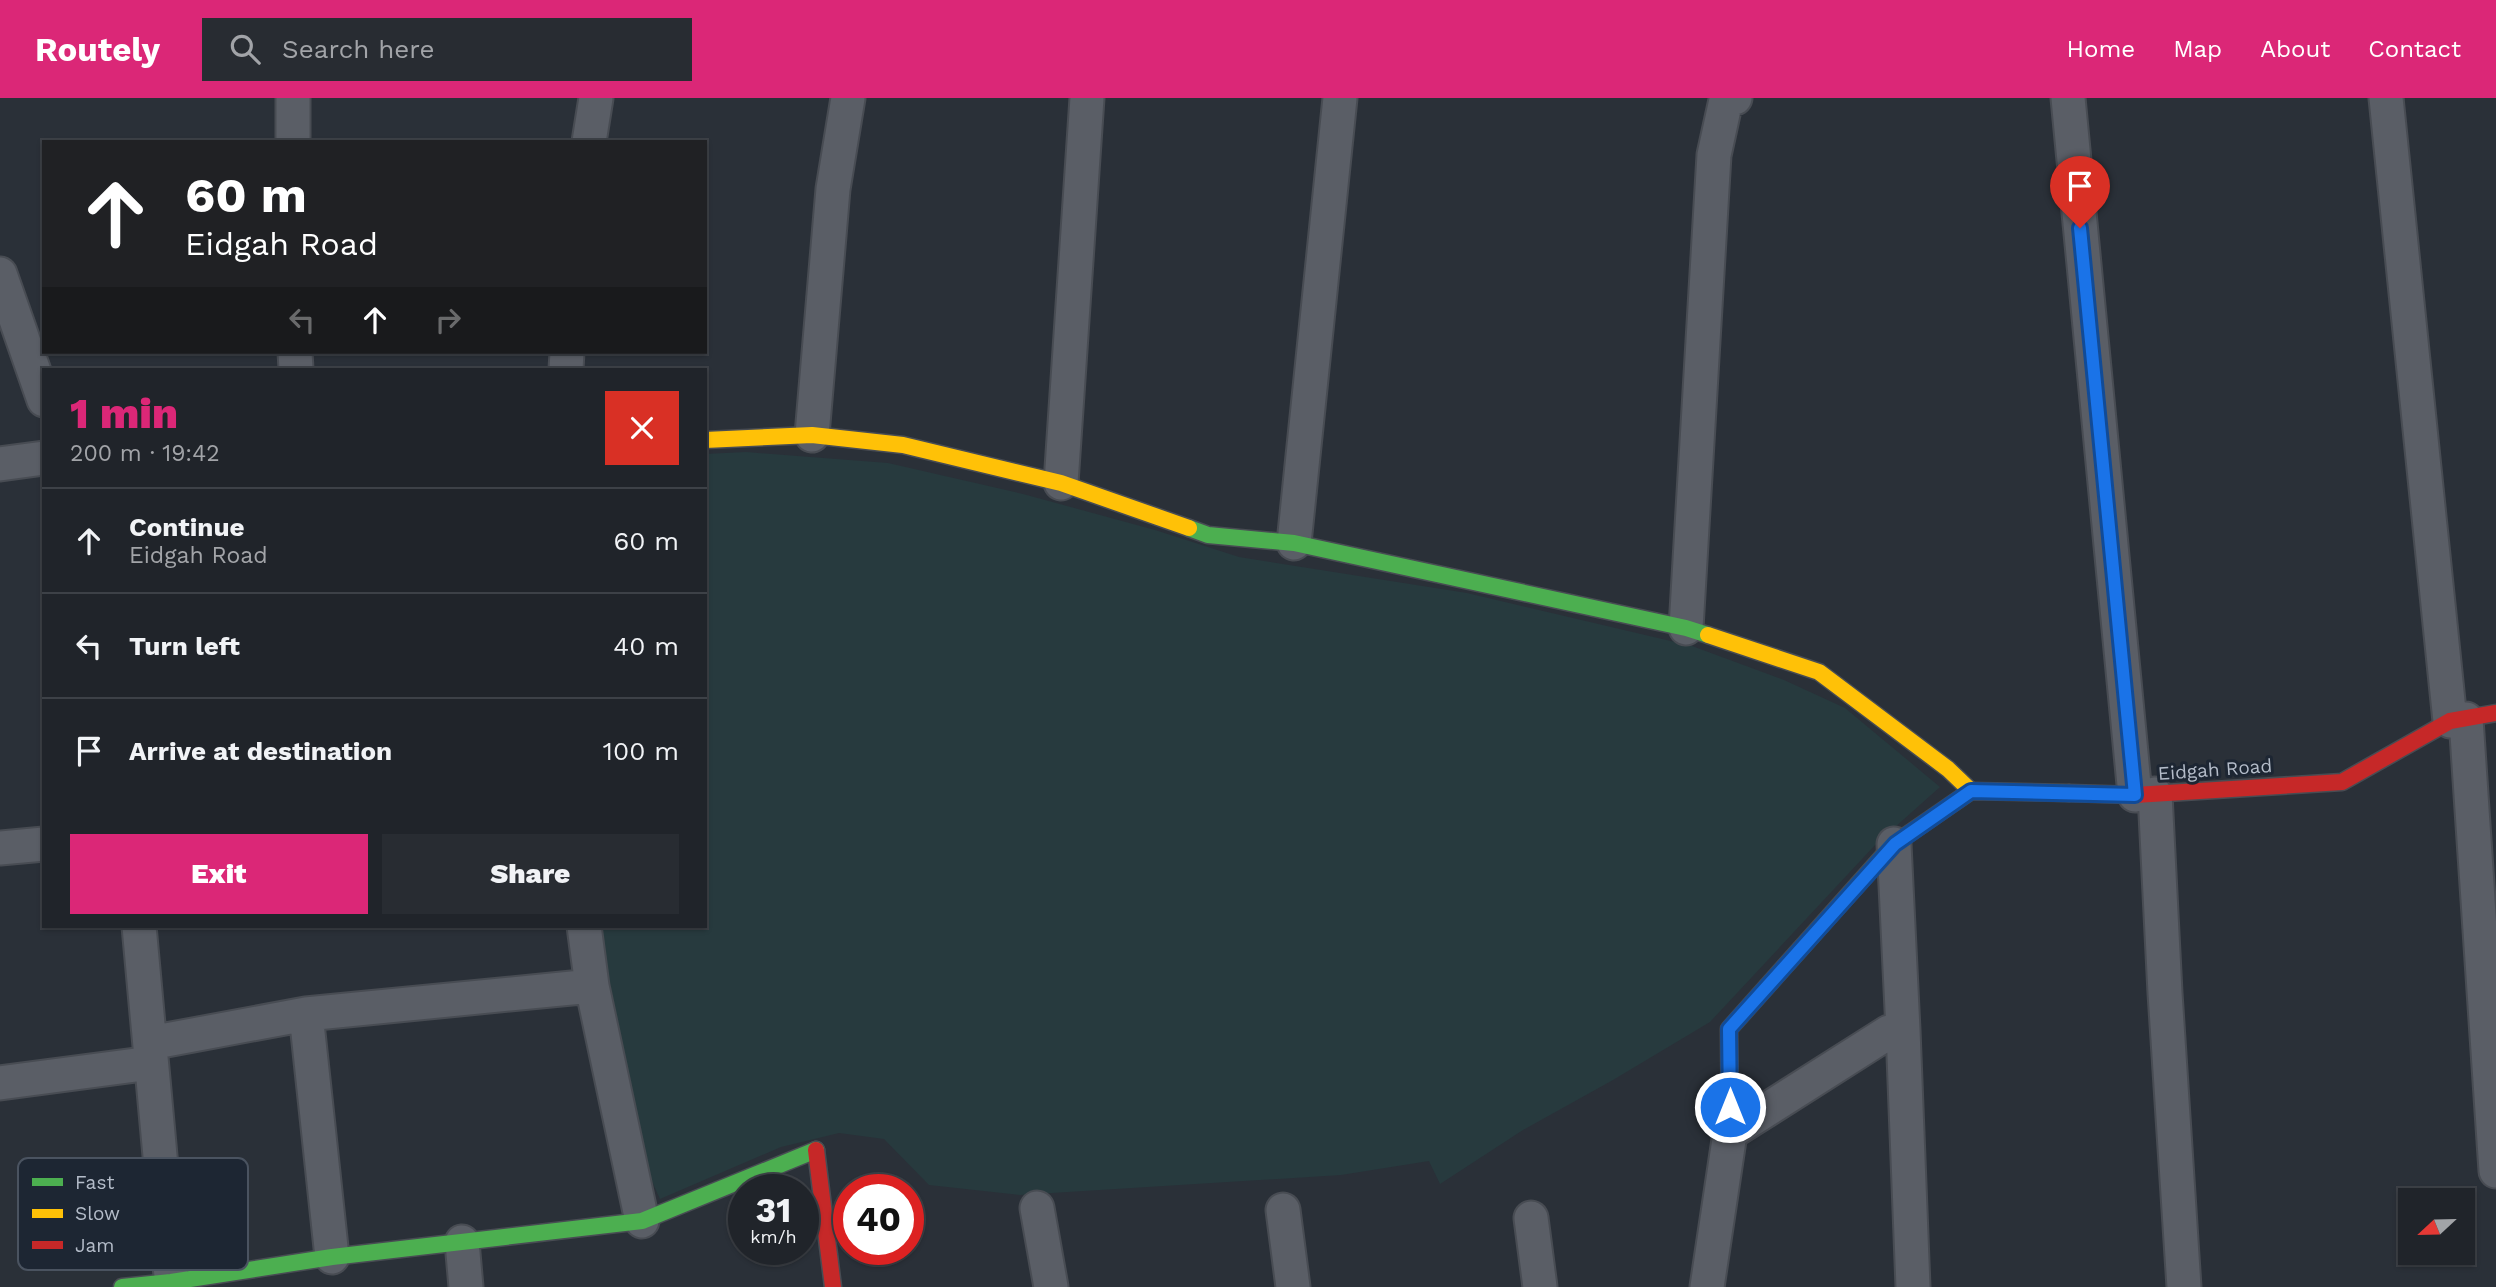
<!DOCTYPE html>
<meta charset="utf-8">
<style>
body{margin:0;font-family:"Work Sans",sans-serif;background:#282c32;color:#f1f3f6;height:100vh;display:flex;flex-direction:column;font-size:26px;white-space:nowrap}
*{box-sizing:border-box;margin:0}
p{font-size:23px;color:#a2a4a8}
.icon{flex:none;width:38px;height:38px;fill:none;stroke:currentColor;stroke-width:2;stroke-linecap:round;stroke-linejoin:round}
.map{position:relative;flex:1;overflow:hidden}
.details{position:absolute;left:42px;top:270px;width:665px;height:560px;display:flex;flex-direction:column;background:#20242a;border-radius:0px;box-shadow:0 2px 5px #0004,0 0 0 2px #3d4147}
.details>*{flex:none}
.hud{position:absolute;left:42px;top:42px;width:665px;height:214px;border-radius:0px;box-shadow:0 2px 5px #0004,0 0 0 2px #3d4147;background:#202124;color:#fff;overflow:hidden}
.needle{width:46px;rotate:248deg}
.tools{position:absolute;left:2398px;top:1090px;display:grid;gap:14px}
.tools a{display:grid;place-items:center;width:77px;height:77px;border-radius:0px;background:#20242a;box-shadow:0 2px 5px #0004,0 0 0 2px #3d4147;font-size:35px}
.speed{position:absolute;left:728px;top:1076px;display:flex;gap:14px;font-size:35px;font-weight:700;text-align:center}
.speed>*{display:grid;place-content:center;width:91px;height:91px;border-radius:50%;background:#20242a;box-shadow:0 2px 5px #0004,0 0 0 2px #3d4147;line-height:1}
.speed small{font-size:18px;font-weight:400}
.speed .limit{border:10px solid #d22;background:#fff;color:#111}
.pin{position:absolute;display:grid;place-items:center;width:60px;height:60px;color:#fff;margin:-72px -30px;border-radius:50% 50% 50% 0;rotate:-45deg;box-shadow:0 0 7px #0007}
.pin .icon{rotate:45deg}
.me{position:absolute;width:77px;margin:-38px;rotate:0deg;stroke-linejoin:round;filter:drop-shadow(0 0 5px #0008)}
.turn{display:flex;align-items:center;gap:24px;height:147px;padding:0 28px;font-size:32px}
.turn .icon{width:91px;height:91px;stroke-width:2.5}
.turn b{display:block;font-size:49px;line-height:60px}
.lanes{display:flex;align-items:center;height:66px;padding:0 28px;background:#0003;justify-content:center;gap:35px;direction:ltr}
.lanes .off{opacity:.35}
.round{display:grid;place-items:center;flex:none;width:74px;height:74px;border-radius:0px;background:#282c32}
.summary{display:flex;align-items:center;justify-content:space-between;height:119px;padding:0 28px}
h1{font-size:42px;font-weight:800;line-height:52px;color:#db2777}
.primary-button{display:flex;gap:14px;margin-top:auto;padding:14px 28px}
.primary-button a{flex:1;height:80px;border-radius:0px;background:#db2777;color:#fff;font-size:28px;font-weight:800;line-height:80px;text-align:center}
.primary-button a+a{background:#282c32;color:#f1f3f6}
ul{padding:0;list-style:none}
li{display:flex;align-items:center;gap:21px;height:105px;padding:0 28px;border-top:2px solid #3d4147}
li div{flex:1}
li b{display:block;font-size:26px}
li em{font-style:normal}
header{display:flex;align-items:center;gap:42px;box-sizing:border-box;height:98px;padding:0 35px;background:#db2777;color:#fff}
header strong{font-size:33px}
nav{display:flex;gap:38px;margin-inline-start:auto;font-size:24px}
.search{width:490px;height:63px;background:#282c32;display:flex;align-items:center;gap:18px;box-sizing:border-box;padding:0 24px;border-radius:0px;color:#a2a4a8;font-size:26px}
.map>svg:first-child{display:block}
</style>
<header>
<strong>Routely</strong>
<div class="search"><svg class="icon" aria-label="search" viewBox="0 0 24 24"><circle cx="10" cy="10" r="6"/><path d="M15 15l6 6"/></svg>Search here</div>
<nav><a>Home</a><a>Map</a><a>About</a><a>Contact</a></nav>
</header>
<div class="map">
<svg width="2496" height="1189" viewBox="0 0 2496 1189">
<rect width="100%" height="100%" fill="#2a3038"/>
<path fill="#273a3e" d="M746,354L888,365L1023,396L1155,432L1239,459L1467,495L1692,548L1784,582L1845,610L1940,689L1876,746L1710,924L1613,982L1523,1032L1440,1086L1429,1063L1341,1077L1020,1097L929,1087L884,1041L839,1035L781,1049L660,1101L650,1079L598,828H705V356Z"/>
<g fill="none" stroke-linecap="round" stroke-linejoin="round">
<g stroke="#484c53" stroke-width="37">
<path id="street" d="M293,0V44
M2068,0L2135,697
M2386,0L2450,623
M589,44L596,0
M0,176L44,302
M295,254L296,271
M566,271L567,254
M812,337L833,91L848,0
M0,366L44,360
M1061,385L1087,0
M1294,445L1340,0
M1686,530L1714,57L1726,2L1735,0
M2466,621L2496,1073
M2155,696L2165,895L2184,1189
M0,750L44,746
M139,828L172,1189
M584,828L592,888L642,1123
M306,916L332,1159
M1903,932L1913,1189
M150,945L306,916L592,888
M0,985L151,965
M1037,1110L1051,1189
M1283,1112L1293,1189
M1531,1120L1540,1189
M462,1144L466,1189
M1707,1189L1730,1035L1889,934L1903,932L1894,746"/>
</g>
<g stroke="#484c53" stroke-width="19">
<path id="fast" d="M1189,430L1208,437L1294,445L1686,530L1708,537
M1730,1035L1729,931L1894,746L1971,693L2069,695
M122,1189L171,1184L332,1159L642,1123L816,1052"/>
</g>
<g stroke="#484c53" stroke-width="19">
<path id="slow" d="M705,342L812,337L903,347L1061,385L1189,430
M1708,537L1819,574L1948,671L1971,693"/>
</g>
<g stroke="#484c53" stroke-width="19">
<path id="jam" d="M2069,695L2135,697L2342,684L2450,623L2496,615
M816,1052L833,1189"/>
</g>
<use href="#street" stroke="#5a5e66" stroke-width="33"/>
<use href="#fast" stroke="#4caf50" stroke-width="16"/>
<use href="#slow" stroke="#ffc107" stroke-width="16"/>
<use href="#jam" stroke="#c62828" stroke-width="16"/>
</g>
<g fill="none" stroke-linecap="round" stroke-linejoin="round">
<g stroke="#114b97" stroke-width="18">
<path id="route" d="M1730,1009L1729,931L1895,746L1971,693L2135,697L2080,130"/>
</g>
<use href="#route" stroke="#1a73e8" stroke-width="12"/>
</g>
<g text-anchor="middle" stroke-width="6" stroke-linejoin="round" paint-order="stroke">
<g font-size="19" fill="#b4bcc9" stroke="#1d2633">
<text transform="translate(2215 671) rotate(-4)" y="7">Eidgah Road</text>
</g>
</g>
<rect x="18" y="1060" width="230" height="112" rx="10" fill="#1d2633" stroke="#4a5360" stroke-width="2"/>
<rect x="32" y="1080" width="31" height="8" fill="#4caf50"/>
<rect x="32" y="1111" width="31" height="9" fill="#ffc107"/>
<rect x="32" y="1143" width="31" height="8" fill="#c62828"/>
<g font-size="19" fill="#b4bcc9">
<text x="75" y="1091">Fast</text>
<text x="75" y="1122">Slow</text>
<text x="75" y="1154">Jam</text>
</g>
</svg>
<div class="tools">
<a><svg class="needle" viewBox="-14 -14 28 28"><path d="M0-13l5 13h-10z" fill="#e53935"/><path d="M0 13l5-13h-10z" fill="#a2a4a8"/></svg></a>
</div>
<div class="speed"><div>31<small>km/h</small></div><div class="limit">40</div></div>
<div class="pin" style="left:2080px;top:130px;background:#d93025"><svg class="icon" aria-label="arrive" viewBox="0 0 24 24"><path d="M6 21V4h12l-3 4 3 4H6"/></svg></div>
<svg class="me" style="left:1730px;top:1009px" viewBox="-20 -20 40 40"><circle r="17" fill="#1a73e8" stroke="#fff" stroke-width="3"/><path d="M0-11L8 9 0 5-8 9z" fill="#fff"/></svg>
<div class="hud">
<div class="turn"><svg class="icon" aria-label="ahead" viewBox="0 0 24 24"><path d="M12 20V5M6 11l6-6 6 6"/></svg><div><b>60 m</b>Eidgah Road</div></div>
<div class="lanes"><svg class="icon off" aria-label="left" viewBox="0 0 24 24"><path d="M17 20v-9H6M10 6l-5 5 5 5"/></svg><svg class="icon" aria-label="ahead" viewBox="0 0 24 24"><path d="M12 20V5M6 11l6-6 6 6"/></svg><svg class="icon off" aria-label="right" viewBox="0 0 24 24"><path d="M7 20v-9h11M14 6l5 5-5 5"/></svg></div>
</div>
<section class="details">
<div class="summary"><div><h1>1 min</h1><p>200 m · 19:42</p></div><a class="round" style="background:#d93025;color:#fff"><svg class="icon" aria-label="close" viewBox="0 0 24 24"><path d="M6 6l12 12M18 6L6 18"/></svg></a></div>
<ul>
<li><svg class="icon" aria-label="ahead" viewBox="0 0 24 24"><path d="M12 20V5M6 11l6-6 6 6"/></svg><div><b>Continue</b><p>Eidgah Road</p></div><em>60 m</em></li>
<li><svg class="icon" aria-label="left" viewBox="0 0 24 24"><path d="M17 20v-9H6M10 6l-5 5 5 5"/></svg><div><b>Turn left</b></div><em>40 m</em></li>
<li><svg class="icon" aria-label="arrive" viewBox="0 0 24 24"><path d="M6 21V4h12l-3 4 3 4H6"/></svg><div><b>Arrive at destination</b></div><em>100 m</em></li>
</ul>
<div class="primary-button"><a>Exit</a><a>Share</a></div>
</section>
</div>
